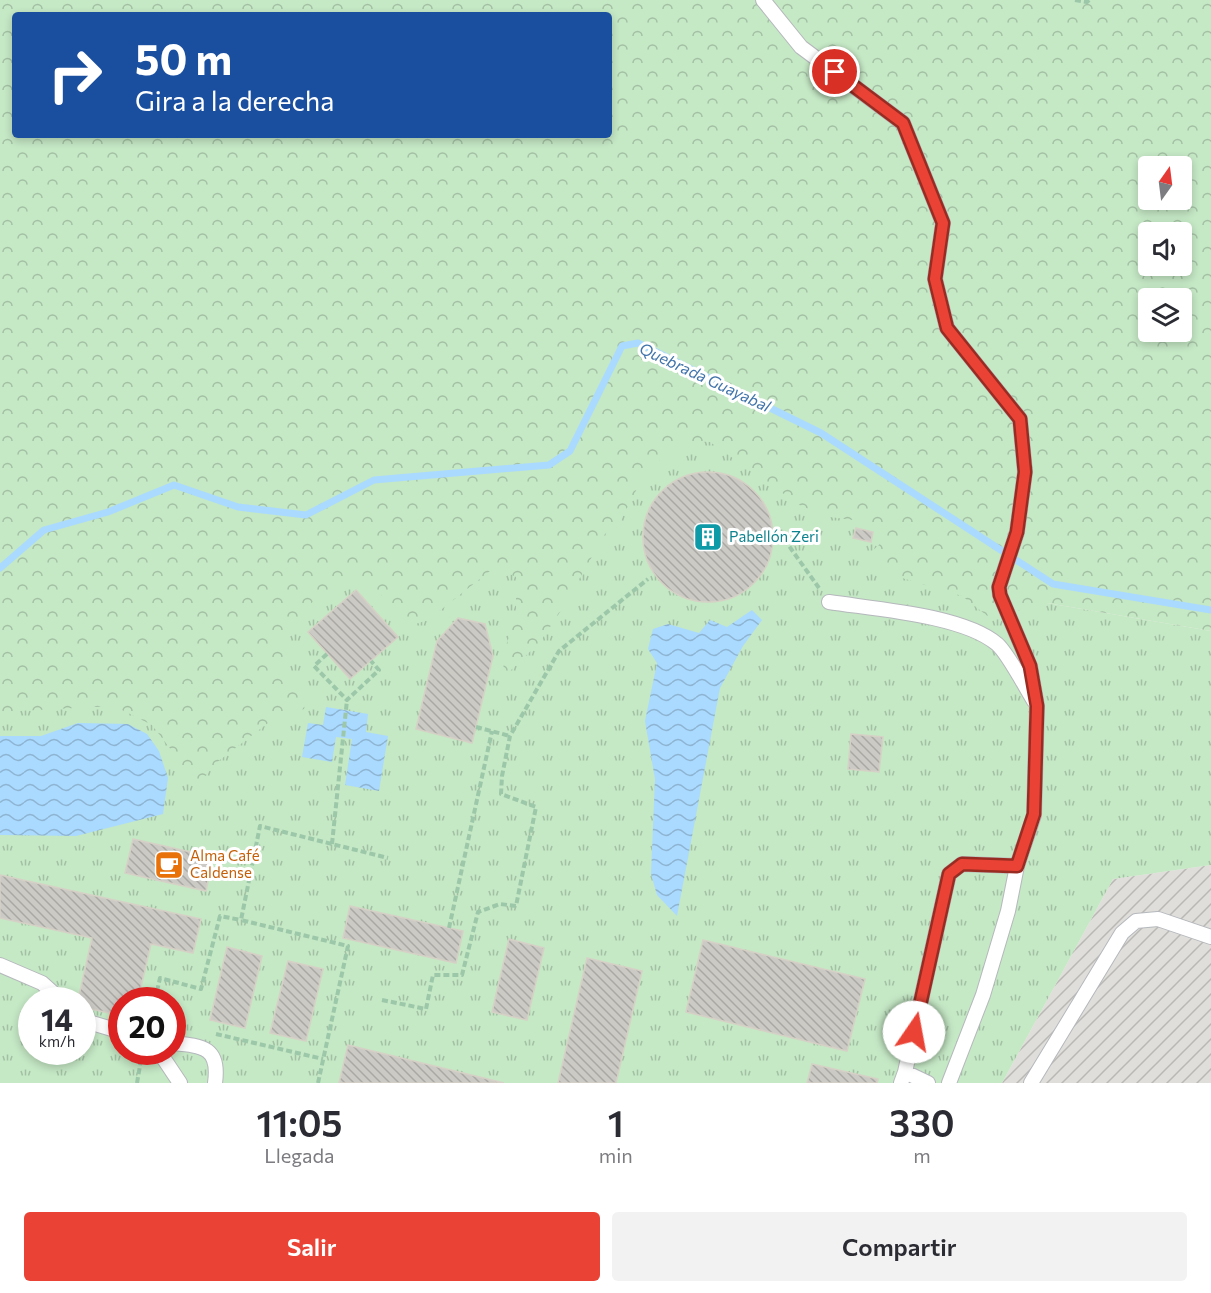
<!DOCTYPE html>
<html lang="es">
<meta charset="utf-8">
<style>
body{margin:0;font-family:Commissioner,sans-serif;background:#f2f2f3;color:#2b2b33;height:100vh;display:flex;flex-direction:column;font-size:22px;white-space:nowrap}
*{box-sizing:border-box;margin:0}
p{font-size:20px;color:#7c7c81}
.icon{flex:none;width:33px;height:33px;fill:none;stroke:currentColor;stroke-width:2;stroke-linecap:round;stroke-linejoin:round}
.map{position:relative;height:1083px;overflow:hidden}
.drawer{display:flex;flex-direction:column;background:#fff;flex:1}
.drawer>*{flex:none}
.hud{position:absolute;left:12px;top:12px;width:600px;height:126px;border-radius:6px;box-shadow:0 3px 9px #0003;background:#1a4fa0;color:#fff;overflow:hidden}
.needle{width:39px;rotate:14deg}
.buttons{position:absolute;left:1138px;top:156px;display:grid;gap:12px}
.buttons a{display:grid;place-items:center;width:54px;height:54px;border-radius:6px;background:#fff;box-shadow:0 3px 9px #0003;font-size:30px}
.speed{position:absolute;left:18px;top:987px;display:flex;gap:12px;font-size:30px;font-weight:700;text-align:center}
.speed>*{display:grid;place-content:center;width:78px;height:78px;border-radius:50%;background:#fff;box-shadow:0 3px 9px #0003;line-height:1}
.speed small{font-size:15px;font-weight:400}
.speed .limit{border:9px solid #d22;background:#fff;color:#111}
.pin{position:absolute;display:grid;place-items:center;width:51px;height:51px;color:#fff;margin:-26px;border:3px solid #fff;border-radius:50%;box-shadow:0 2px 6px #0007}
.me{position:absolute;width:66px;margin:-33px;rotate:12deg;stroke-linejoin:round;filter:drop-shadow(0 0 4px #0008)}
.turn{display:flex;align-items:center;gap:21px;height:126px;padding:0 24px;font-size:27px}
.turn .icon{width:78px;height:78px;stroke-width:2.5}
.turn b{display:block;font-size:42px;line-height:51px}
.eta{display:flex;justify-content:space-evenly;align-items:center;height:102px;text-align:center}
.eta b{font-size:36px;font-weight:600;line-height:42px}
.button{display:flex;gap:12px;margin-top:auto;padding:12px 24px}
.button a{flex:1;height:69px;border-radius:6px;background:#ea4335;color:#fff;font-size:24px;font-weight:600;line-height:69px;text-align:center}
.button a+a{background:#f2f2f3;color:#2b2b33}
.map>svg:first-child{display:block}
</style>
<div class="map">
<svg width="1211" height="1083" viewBox="0 0 1211 1083">
<defs>
<pattern id="industrial-furrows" width="10" height="10" patternUnits="userSpaceOnUse" patternTransform="scale(1.5)"><rect width="10" height="10" fill="#e0deda"/><path d="M-1 1l2-2M0 10L10 0M9 11l2-2" fill="none" stroke="#b9b8b5"/></pattern>
<pattern id="grass-tufts" width="24" height="20" patternUnits="userSpaceOnUse" patternTransform="scale(1.5)"><rect width="24" height="20" fill="#c5e8c5"/><path d="M3 7l-1-3M5 7V3M7 7l1-3M15 17l-1-3M17 17v-4M19 17l1-3" fill="none" stroke="#a3c0a4"/></pattern>
<pattern id="forest-crowns" width="20" height="18" patternUnits="userSpaceOnUse" patternTransform="scale(1.5)"><rect width="20" height="18" fill="#c5e8c5"/><path d="M2 6a3 3 0 1 1 6 0M12 15a3 3 0 1 1 6 0" fill="none" stroke="#a3c0a4"/></pattern>
<pattern id="water-waves" width="16" height="10" patternUnits="userSpaceOnUse" patternTransform="scale(1.5)"><rect width="16" height="10" fill="#aadaff"/><path d="M0 5q4-4 8 0t8 0" fill="none" stroke="#8eb4d2"/></pattern>
<pattern id="building-back-hatch" width="6" height="6" patternUnits="userSpaceOnUse" patternTransform="scale(1.5)"><rect width="6" height="6" fill="#cccac5"/><path d="M-1 5l2 2M0 0l6 6M5-1l2 2" fill="none" stroke="#a9a8a4"/></pattern>
</defs>
<rect width="100%" height="100%" fill="#f1efe8"/>
<path fill="url(#industrial-furrows)" d="M1211,865V1083H1002L1113,879Z"/>
<path fill="url(#grass-tufts)" fill-rule="evenodd" d="M636,359L1047,603L1211,631V865L1113,879L1002,1083H0V596ZM32,1000H82V1052H32ZM122,1000H172V1052H122Z"/>
<path fill="url(#forest-crowns)" fill-rule="evenodd" d="M0,0H1211V631L1047,603L990,618L962,596L882,572L869,554L883,541L860,521L830,517L801,506L710,442L685,441L646,471L620,522L605,534L562,609L540,642L504,677L503,654L516,617V577L495,567L428,620L403,628L380,593L349,578L320,594L291,625L278,675L308,692L304,709L272,720L216,763L202,780L180,778L172,751L152,725L114,706L18,711L0,719ZM15,15H609V135H15ZM1149,166H1182V200H1149ZM1149,232H1182V266H1149ZM1149,298H1182V332H1149Z"/>
<path fill="url(#water-waves)" d="M752,610L762,620L743,646L720,688L677,916L657,895L651,874L655,779L645,721L657,663L648,649L653,629L668,624L699,633L710,620L727,627Z
M326,707L368,714L366,732L388,736L379,791L345,785L352,739L336,737L332,762L302,757L308,723L323,725Z
M78,723L128,724L147,734L159,751L168,778L163,814L76,836L0,835V736H41Z"/>
<g fill="none" stroke-linecap="round" stroke-linejoin="round">
<path stroke="#aadaff" stroke-width="7" d="M0,568L44,530L108,512L174,485L238,507L306,515L374,480L549,465L570,451L622,346L638,343L821,433L1053,584L1211,610"/>
</g>
<path fill="url(#building-back-hatch)" stroke="#d6d1c6" stroke-width="1.5" d="M643 537a65 65 0 1 1 130 0a65 65 0 1 1-130 0Z
M856,528L873,532L871,542L853,538Z
M356,590L398,637L350,679L308,632Z
M458,618L485,624L493,656L472,743L416,729L437,641Z
M851,734L883,737L879,772L848,769Z
M133,839L213,857L206,891L125,873Z
M0,875L201,919L193,953L151,944L138,1000H122V1016L82,1007V1000H78L92,938L0,918Z
M350,906L463,931L456,963L343,938Z
M509,939L544,948L527,1020L492,1012Z
M703,940L865,979L847,1051L686,1012Z
M227,947L262,956L245,1028L210,1020Z
M587,958L642,971L616,1083H558Z
M288,961L323,969L306,1041L270,1033Z
M348,1045L504,1083H339Z
M812,1064L878,1079L877,1083H807Z"/>
<g fill="none" stroke-linecap="round" stroke-linejoin="round">
<g stroke="#b5b8bc" stroke-width="16">
<path id="lane" d="M763,0L801,47L903,123L943,223L935,279L947,328L1020,419L1025,472L1017,532L999,587L1000,595L1030,666L1037,706L1034,815L1017,866L1008,911L983,995L949,1083
M829,602C874,609 963,615 997,644C1007,652 1026,688 1034,701
M0,965L42,983L61,1000
M82,1020L122,1032
M172,1043C203,1046 220,1047 215,1083
M157,1052L164,1059L180,1083
M905,1072L949,874L962,864L1017,866
M901,1083L905,1072L928,1083
M1031,1083L1122,933L1136,921L1158,919L1211,937"/>
</g>
<path stroke="#9cc7a9" stroke-width="4" stroke-dasharray="6 3" stroke-linecap="butt" d="M1075,0L1087,2L1089,0
M779,532L819,588
M327,654L314,666L347,700L379,670L371,661
M476,727L510,736
M332,844L347,700
M449,928L492,731
M155,1000L160,978L201,989L220,916L241,920
M382,1000L426,1009L433,975H462L478,912L500,904L516,906L536,807L501,794L502,776L510,736L559,651L648,579
M216,1034L323,1059
M137,1083L141,1060
M318,1083L348,946L241,920L260,826L388,858"/>
<use href="#lane" stroke="#fff" stroke-width="14"/>
</g>
<g fill="none" stroke-linecap="round" stroke-linejoin="round">
<g stroke="#982c22" stroke-width="15">
<path id="route" d="M835,72L903,123L943,223L935,279L947,328L1020,419L1025,472L1017,532L999,587L1000,595L1030,666L1037,706L1034,814L1017,866L962,864L949,874L914,1032"/>
</g>
<use href="#route" stroke="#ea4335" stroke-width="10"/>
</g>
<defs>
<g id="building-square" transform="scale(1.5)"><rect x="-9" y="-9" width="18" height="18" rx="4" fill="#0f9aa8" stroke="#fff"/><path d="M-4-6H4V6H1V3H-1V6H-4ZM-2.5-4.3h1.7v1.8h-1.7ZM.8-4.3h1.7v1.8H.8ZM-2.5-1h1.7V.8h-1.7ZM.8-1h1.7V.8H.8Z" fill="#fff"/></g>
<g id="cafe-square" transform="scale(1.5)"><rect x="-9" y="-9" width="18" height="18" rx="4" fill="#e8710a" stroke="#fff"/><path d="M-5.5-4.5H6V0H3Q3 3.5 0 3.5H-2.5Q-5.5 3.5-5.5 0ZM3-3.2v2h1.7v-2ZM-6 4.5H4V6H-6Z" fill="#fff"/></g>
</defs>
<g fill-rule="evenodd">
<use href="#building-square" x="708" y="537"/>
<use href="#cafe-square" x="169" y="865"/>
</g>
<g text-anchor="middle" stroke-width="6" stroke-linejoin="round" paint-order="stroke">
<g font-size="15" fill="#0d838f" stroke="#fff" text-anchor="start">
<text x="729" y="542">Pabellón Zeri</text>
</g>
<g font-size="15" fill="#c56008" stroke="#fff" text-anchor="start">
<text x="190" y="861">Alma Café<tspan x="190" dy="17">Caldense</tspan></text>
</g>
<g font-size="16" font-style="italic" fill="#4174aa" stroke="#fff">
<text transform="translate(705 377) rotate(25)" y="6">Quebrada Guayabal</text>
</g>
</g>
</svg>
<div class="buttons">
<a><svg class="needle" viewBox="-14 -14 28 28"><path d="M0-13l5 13h-10z" fill="#e53935"/><path d="M0 13l5-13h-10z" fill="#7c7c81"/></svg></a>
<a><svg class="icon" aria-label="sound" viewBox="0 0 24 24"><path d="M4 9h4l5-4v14l-5-4H4zM17 9q2 3 0 6"/></svg></a>
<a><svg class="icon" aria-label="layers" viewBox="0 0 24 24"><path d="M12 4l9 5-9 5-9-5zM3 14l9 5 9-5"/></svg></a>
</div>
<div class="speed"><div>14<small>km/h</small></div><div class="limit">20</div></div>
<div class="pin" style="left:835px;top:72px;background:#d93025"><svg class="icon" aria-label="arrive" viewBox="0 0 24 24"><path d="M6 21V4h12l-3 4 3 4H6"/></svg></div>
<svg class="me" style="left:914px;top:1032px" viewBox="-20 -20 40 40"><circle r="19" fill="#fff"/><path d="M0-13L10 11 0 6-10 11z" fill="#ea4335"/></svg>
<div class="hud">
<div class="turn"><svg class="icon" aria-label="right" viewBox="0 0 24 24"><path d="M7 20v-9h11M14 6l5 5-5 5"/></svg><div><b>50 m</b>Gira a la derecha</div></div>
</div>
</div>
<section class="drawer">
<div class="eta">
<div><b>11:05</b><p>Llegada</p></div>
<div><b>1</b><p>min</p></div>
<div><b>330</b><p>m</p></div>
</div>
<div class="button"><a>Salir</a><a>Compartir</a></div>
</section>
